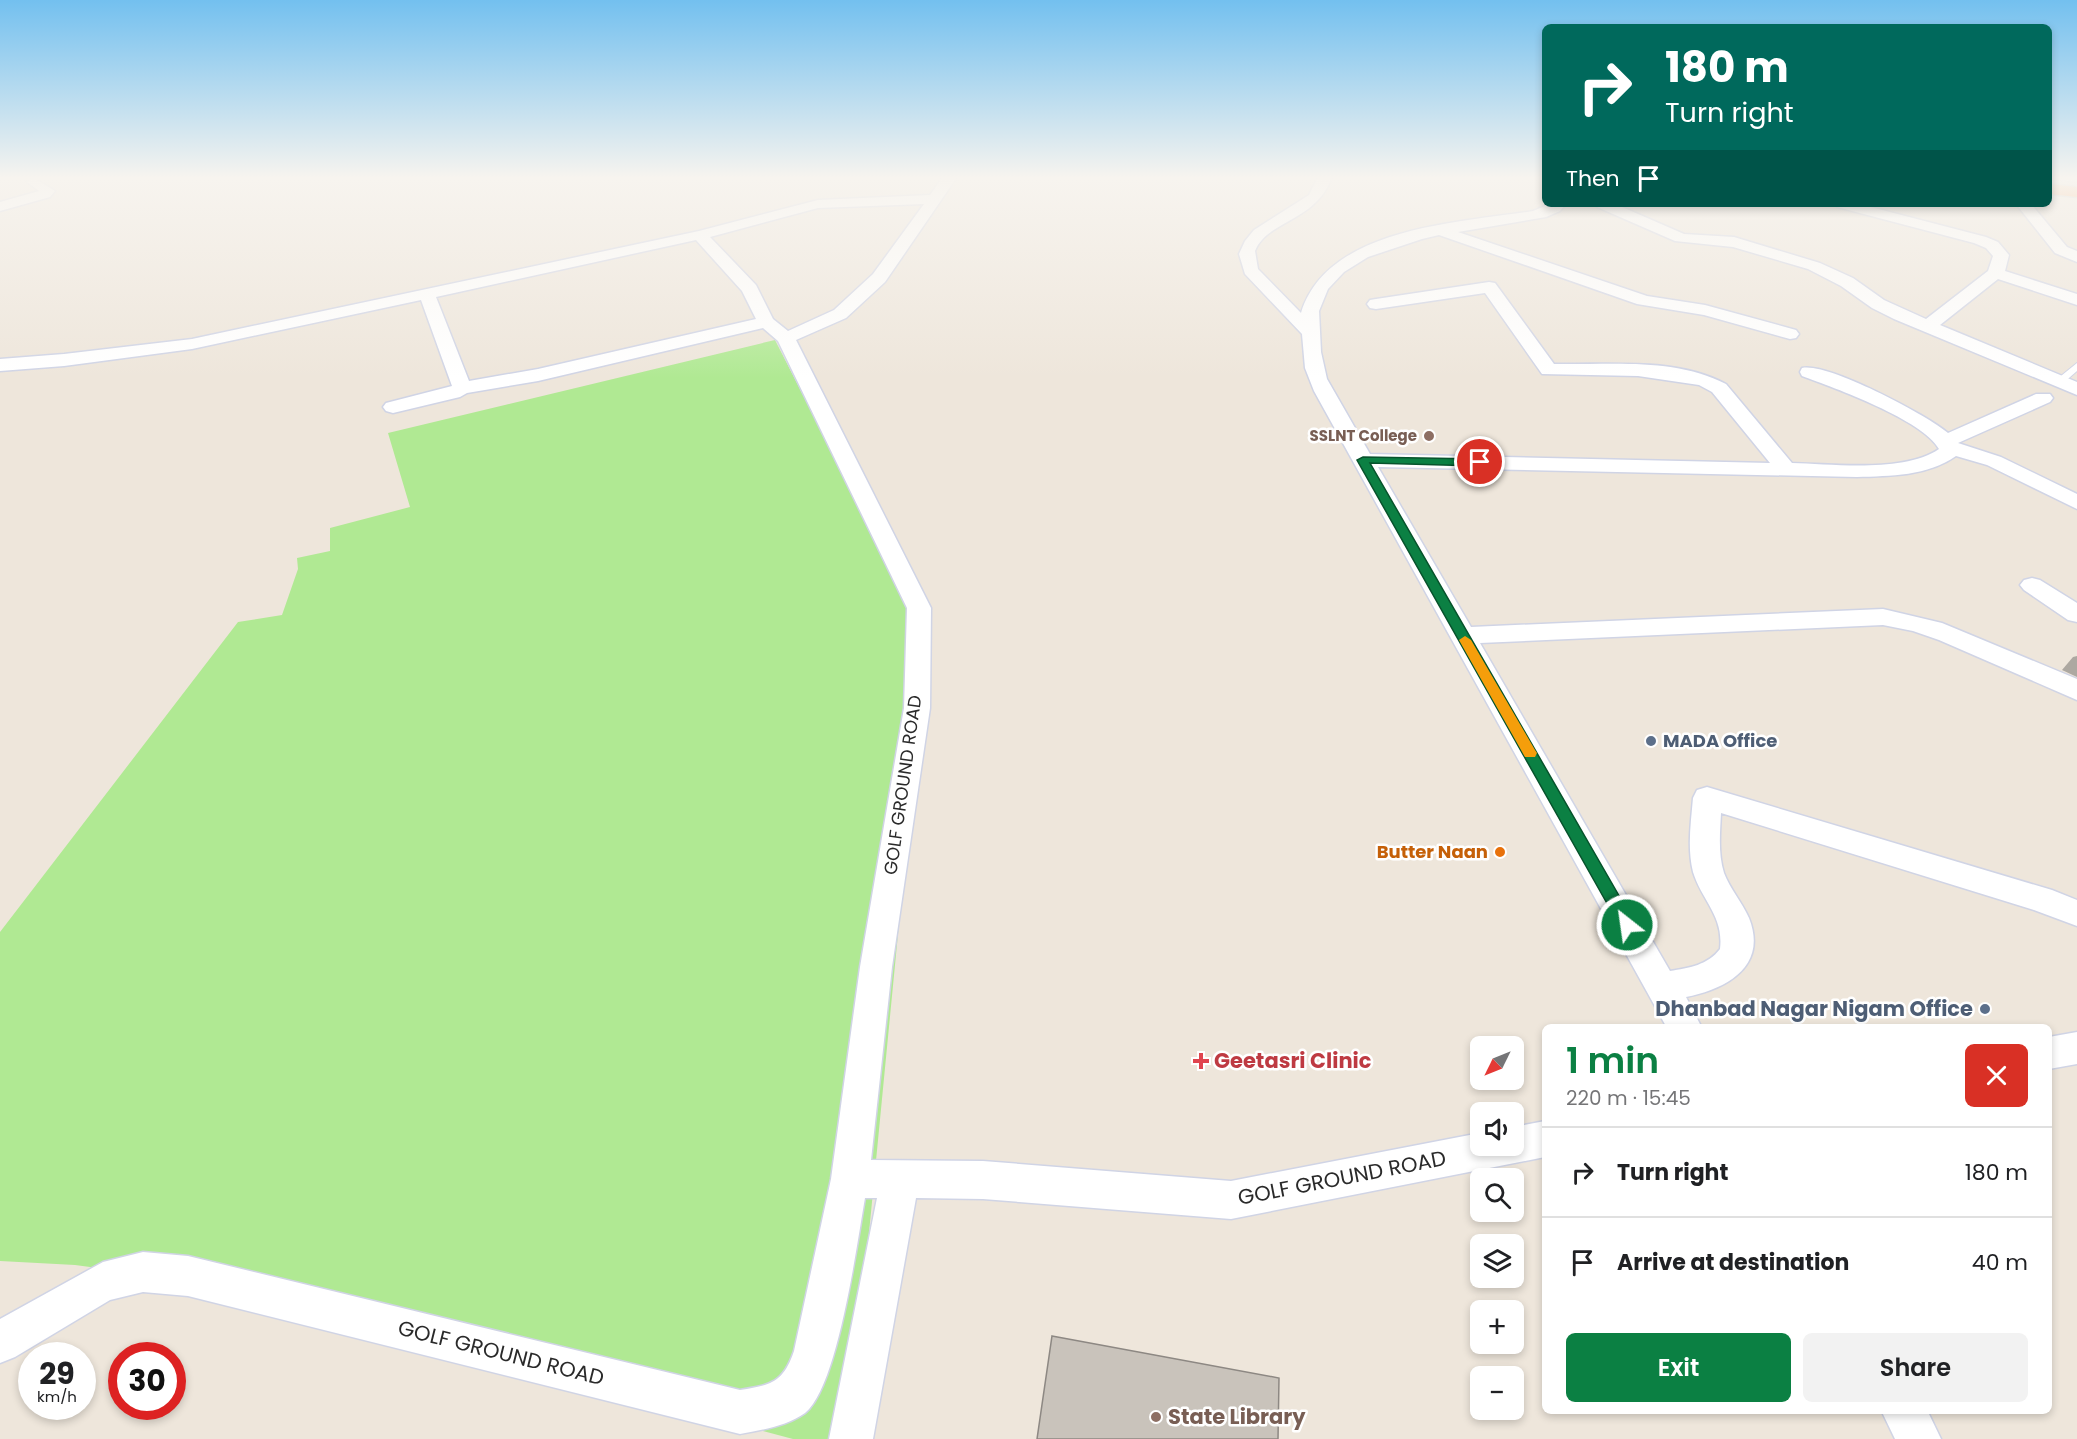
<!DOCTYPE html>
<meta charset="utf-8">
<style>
body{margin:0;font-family:Poppins,sans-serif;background:#f2f2f2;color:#202124;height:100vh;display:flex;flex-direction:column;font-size:22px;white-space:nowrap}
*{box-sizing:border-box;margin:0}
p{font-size:20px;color:#757577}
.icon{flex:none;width:33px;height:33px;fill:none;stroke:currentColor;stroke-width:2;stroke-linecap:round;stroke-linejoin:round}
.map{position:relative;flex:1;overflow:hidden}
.side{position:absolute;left:1542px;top:1024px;width:510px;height:390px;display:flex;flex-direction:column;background:#fff;border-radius:9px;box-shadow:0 3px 9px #0003}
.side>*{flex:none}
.hud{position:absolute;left:1542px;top:24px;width:510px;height:183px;border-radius:9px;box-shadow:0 3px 9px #0003;background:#00695c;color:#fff;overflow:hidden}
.needle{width:39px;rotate:227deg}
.tools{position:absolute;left:1470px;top:1036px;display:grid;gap:12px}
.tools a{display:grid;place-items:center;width:54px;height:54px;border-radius:9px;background:#fff;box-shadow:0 3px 9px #0003;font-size:30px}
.speed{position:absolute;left:18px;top:1342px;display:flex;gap:12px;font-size:30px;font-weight:700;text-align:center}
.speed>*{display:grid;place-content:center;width:78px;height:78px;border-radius:50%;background:#fff;box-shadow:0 3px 9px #0003;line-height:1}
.speed small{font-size:15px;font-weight:400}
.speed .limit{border:9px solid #d22;background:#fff;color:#111}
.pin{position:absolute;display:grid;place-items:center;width:51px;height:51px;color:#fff;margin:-26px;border:3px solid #fff;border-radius:50%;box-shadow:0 2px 6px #0007}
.me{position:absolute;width:66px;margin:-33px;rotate:330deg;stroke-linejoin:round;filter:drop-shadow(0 0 4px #0008)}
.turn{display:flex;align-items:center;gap:21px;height:126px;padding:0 24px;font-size:27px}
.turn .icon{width:78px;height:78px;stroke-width:2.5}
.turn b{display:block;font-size:42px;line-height:51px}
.then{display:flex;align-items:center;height:57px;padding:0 24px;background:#0003;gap:12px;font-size:22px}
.round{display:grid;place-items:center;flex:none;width:63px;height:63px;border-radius:9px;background:#f2f2f2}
.head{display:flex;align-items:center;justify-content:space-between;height:102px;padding:0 24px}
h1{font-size:36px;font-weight:600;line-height:45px;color:#0b8043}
.primary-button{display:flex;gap:12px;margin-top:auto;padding:12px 24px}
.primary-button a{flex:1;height:69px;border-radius:9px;background:#0b8043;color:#fff;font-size:24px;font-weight:600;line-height:69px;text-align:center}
.primary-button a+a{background:#f2f2f2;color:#202124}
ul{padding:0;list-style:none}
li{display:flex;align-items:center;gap:18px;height:90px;padding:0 24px;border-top:2px solid #e0e0e0}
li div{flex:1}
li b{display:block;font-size:22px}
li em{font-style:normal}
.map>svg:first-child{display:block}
</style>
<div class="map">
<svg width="2077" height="1439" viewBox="0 0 2077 1439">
<rect width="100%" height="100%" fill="#eee6db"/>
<path fill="#b0e993" d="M775,340L912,609L921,697L849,1439H793L295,1306L188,1280L75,1265L0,1261V932L238,622L282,615L298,569L297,558L330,551V528L410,507L388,433Z"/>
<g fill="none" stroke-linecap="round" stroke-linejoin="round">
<g stroke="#d0d4e5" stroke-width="2">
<path id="lane" d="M2049,177L2077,178V182L2050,179Z
M2077,363V371L2062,384H2056V380Z"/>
</g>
<g stroke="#d0d4e5" stroke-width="3">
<path id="street" d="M943,177H957L885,282L846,318L796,340L931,608L930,708L892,967L871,1160L983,1161L1231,1181L1480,1133V1146H1514V1127L1545,1121V1157L1231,1219L983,1199L916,1198L873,1439H829L877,1198H865C857,1243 838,1387 805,1413C787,1426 762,1430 740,1434L188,1296L143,1292L110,1300L15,1357L0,1363V1319L103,1262L143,1252L188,1256L740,1390C771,1385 783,1383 794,1351L831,1179L860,967L904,708L907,608L778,341L763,328L538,381L467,393L460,397L393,413L386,411L383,407L386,403L452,386L421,300L192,349L64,366L0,371V359L64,354L192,339L699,231L818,200L930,195ZM924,204L873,274L834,310L788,331L773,319L756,285L710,237L818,208ZM696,240L742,291L756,319L538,369L469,381L436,297Z
M1318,177H1332C1316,222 1267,220 1255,251L1258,269L1301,313C1327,227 1459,223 1533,211L1550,204H1566L1560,211L1546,217L1458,232L1647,296L1705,305L1796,330L1799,334L1796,338L1790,339L1704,315L1637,304L1439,235L1422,239L1368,257L1344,272L1328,289L1319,311L1321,352L1327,379L1370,454L1770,463L1712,392L1699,385L1638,376L1542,374L1485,293L1376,309L1370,308L1367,304L1370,300L1376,299L1489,282L1495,283L1554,364C1610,365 1675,357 1726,384L1792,463C1833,464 1904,473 1939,449C1923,420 1835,388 1802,376L1800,372L1802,368C1827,362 1927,415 1948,433L2036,394H2050L2053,398L2050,402L1958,443L2001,457L2077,494V509L1987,465L1956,456C1928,476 1890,476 1857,477L1378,467L1471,627L1883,609L1942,623L2077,679V700L1939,640L1913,631L1883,625L1480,643L1670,971C1689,968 1708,965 1720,949C1724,916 1702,901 1693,872C1687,848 1691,822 1693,798L1697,790L1707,787L2052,890L2077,900V926L2034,910L1721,813C1720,833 1718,854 1724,873C1730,889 1742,902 1749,918C1768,966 1727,989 1686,997L1702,1028H1667L1314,391L1305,368L1302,334L1245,274L1239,254L1245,241L1254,230L1309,195Z
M34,178L55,191L50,197L0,211V202L39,191L27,182Z
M1595,204H1615L1684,234L1734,237L1820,263L1853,278L1884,300L1926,319L1988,271L1993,256L1986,248L1974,243L1837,207L1835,204H1859L1986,237L1998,242L2009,255L2005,271L2077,294V305L1998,279L1940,325L2077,382V395L1894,319L1872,308L1841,286L1808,269L1733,247L1675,241L1597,207Z
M2016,204H2031L2067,247L2077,251V262L2055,253Z
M2032,578L2040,580L2077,603V622L2068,620L2024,590L2020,585L2024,580Z
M2077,1032V1064L2049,1069V1037Z
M1882,1412H1928L1941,1439H1895Z"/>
</g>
<g stroke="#c8c8c8" stroke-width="3">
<path id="highway" d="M2049,184L2077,187V197L2049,194Z"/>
</g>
<use href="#lane" fill="#fff" fill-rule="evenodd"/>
<use href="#street" fill="#fff" fill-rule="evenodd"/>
<use href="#highway" fill="#ff9e55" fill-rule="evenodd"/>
</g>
<path fill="#ada8a1" d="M2077,656V677L2062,670L2073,657Z"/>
<path fill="#c9c3bb" stroke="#8d8883" stroke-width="1.5" d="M1052,1336L1279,1378L1278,1439H1037Z"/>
<linearGradient id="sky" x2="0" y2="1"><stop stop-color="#73c0ef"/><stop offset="0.47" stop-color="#f7f4ef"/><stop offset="1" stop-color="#f7f4ef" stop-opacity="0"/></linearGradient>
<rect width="2077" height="378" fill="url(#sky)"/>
<path fill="#0b8043" stroke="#07532c" stroke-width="1.5" d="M1363,457L1480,459L1485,462L1480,466L1370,463L1633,920L1635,925L1633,930L1627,932L1622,930L1357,460Z"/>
<path fill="#f59e0b" d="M1465,636L1471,640L1535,750L1537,753L1535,757H1525L1459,640Z"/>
<g fill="#8d6e63" stroke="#fff" stroke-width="2">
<circle cx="1429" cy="436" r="6"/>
<circle cx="1156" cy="1417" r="6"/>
</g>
<g fill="#5c6f8a" stroke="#fff" stroke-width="2">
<circle cx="1651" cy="741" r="6"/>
<circle cx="1985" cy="1009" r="6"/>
</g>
<circle fill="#e8710a" stroke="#fff" stroke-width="2" cx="1500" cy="852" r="6"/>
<path fill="#e0444e" stroke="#fff" stroke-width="2" d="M1198 1052h6v6h6v6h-6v6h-6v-6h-6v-6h6z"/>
<g text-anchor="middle" stroke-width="5" stroke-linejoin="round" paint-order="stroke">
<g font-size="15" font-weight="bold" fill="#785e54" stroke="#fff" text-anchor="end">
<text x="1417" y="441">SSLNT College</text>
</g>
<g font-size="18" font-weight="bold" fill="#4e5e75" stroke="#fff" text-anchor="start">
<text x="1663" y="747">MADA Office</text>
</g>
<g font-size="18" fill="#2a2a2a" stroke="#fff">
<text transform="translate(903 785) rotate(-82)" y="6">GOLF GROUND ROAD</text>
</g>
<g font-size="18" font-weight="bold" fill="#c56008" stroke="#fff" text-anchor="end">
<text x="1488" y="858">Butter Naan</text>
</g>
<g font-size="21" font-weight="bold" fill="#4e5e75" stroke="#fff" text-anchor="end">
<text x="1973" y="1016">Dhanbad Nagar Nigam Office</text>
</g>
<g font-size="21" font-weight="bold" fill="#be3a42" stroke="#fff" text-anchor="start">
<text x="1214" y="1068">Geetasri Clinic</text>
</g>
<g font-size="21" fill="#2a2a2a" stroke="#fff">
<text transform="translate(1342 1178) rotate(-11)" y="7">GOLF GROUND ROAD</text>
<text transform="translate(501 1353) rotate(14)" y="7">GOLF GROUND ROAD</text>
</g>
<g font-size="21" font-weight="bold" fill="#785e54" stroke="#fff" text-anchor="start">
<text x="1168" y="1424">State Library</text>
</g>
</g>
</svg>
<div class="tools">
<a><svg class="needle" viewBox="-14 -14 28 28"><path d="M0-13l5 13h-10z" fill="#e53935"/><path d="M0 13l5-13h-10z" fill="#757577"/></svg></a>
<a><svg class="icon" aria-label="sound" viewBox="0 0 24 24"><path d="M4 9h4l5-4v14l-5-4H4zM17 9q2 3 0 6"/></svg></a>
<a><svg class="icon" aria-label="search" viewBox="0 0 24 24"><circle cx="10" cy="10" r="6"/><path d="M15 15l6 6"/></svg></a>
<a><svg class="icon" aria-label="layers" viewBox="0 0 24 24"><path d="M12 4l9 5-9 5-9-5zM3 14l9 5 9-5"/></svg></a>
<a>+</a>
<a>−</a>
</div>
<div class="speed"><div>29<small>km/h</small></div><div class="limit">30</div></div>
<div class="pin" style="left:1480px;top:462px;background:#d93025"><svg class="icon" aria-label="arrive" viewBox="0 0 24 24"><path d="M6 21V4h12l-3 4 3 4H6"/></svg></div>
<svg class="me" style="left:1627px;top:925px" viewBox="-20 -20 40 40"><circle r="17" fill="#0b8043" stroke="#fff" stroke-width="3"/><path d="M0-11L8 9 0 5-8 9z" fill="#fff"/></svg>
<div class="hud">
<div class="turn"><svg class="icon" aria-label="right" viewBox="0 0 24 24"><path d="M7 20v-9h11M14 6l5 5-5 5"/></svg><div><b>180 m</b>Turn right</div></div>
<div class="then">Then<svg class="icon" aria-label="arrive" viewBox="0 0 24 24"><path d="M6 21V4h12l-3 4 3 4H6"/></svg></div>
</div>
<section class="side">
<div class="head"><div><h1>1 min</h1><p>220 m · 15:45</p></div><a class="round" style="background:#d93025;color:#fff"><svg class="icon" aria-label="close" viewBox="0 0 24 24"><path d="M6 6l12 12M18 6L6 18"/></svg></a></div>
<ul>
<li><svg class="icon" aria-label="right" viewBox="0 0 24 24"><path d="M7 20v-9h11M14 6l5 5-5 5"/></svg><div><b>Turn right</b></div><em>180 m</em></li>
<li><svg class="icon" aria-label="arrive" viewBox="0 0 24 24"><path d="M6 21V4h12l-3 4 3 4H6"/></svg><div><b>Arrive at destination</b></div><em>40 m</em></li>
</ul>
<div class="primary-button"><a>Exit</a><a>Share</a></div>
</section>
</div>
